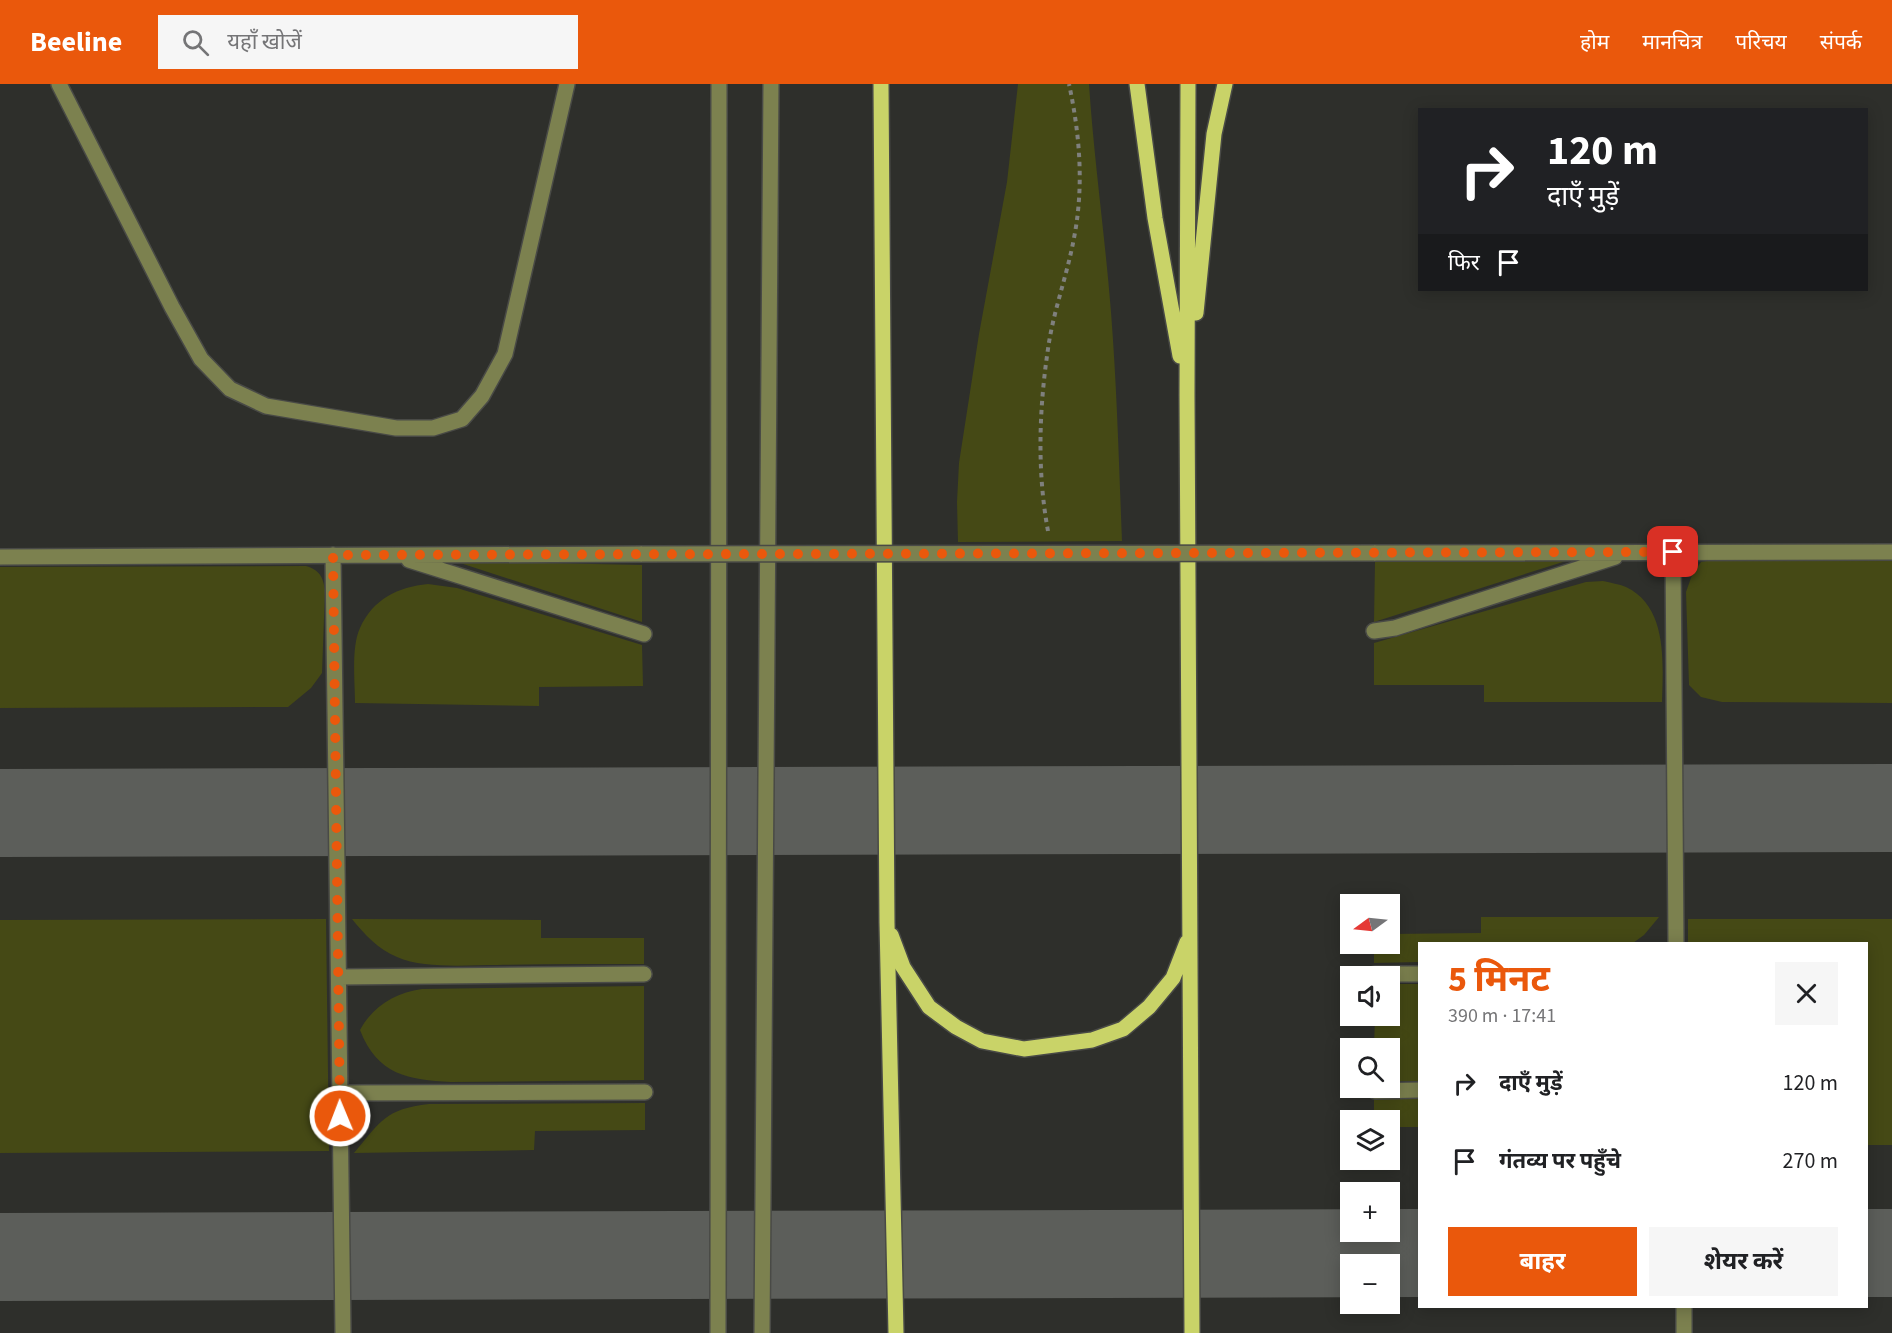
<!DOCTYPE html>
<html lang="hi">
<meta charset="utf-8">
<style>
body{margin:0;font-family:"Source Sans 3","Noto Sans Devanagari",sans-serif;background:#f6f6f6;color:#202124;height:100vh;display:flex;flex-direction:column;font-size:22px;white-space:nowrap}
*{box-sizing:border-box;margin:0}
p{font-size:20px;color:#757577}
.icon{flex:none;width:33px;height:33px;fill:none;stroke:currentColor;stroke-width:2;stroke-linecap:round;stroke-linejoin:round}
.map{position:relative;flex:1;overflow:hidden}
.details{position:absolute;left:1418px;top:858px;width:450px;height:366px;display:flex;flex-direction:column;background:#fff;border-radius:0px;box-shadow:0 3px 15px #0003}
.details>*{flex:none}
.hud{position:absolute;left:1418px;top:24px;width:450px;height:183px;border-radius:0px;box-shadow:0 3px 15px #0003;background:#202124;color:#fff;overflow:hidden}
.needle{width:39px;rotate:255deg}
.controls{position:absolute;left:1340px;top:810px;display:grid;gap:12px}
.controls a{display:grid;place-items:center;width:60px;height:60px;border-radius:0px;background:#fff;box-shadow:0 3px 15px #0003;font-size:30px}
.pin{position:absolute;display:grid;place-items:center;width:51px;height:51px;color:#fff;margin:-26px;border-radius:12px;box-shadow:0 3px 9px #0006}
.me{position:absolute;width:66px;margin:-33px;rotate:359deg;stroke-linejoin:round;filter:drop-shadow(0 0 4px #0008)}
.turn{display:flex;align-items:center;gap:21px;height:126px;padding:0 30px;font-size:27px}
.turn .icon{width:78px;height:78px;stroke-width:2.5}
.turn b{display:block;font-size:42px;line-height:51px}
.then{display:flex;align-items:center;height:57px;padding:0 30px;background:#0003;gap:12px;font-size:22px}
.round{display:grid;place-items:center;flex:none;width:63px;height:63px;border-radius:0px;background:#f6f6f6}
.headline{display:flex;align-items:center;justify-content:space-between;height:102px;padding:0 30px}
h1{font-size:36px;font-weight:700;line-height:45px;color:#ea580c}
.action{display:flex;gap:12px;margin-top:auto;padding:12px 30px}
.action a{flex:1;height:69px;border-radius:0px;background:#ea580c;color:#fff;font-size:24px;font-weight:700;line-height:69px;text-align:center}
.action a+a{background:#f6f6f6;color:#202124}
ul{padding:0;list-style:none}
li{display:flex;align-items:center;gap:18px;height:78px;padding:0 30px}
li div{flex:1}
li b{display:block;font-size:22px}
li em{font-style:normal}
header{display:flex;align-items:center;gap:36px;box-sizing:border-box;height:84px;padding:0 30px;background:#ea580c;color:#fff}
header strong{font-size:28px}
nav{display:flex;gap:33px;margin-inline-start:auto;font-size:21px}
.search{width:420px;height:54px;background:#f6f6f6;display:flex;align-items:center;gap:15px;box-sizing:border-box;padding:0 21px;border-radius:0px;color:#757577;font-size:22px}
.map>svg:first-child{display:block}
</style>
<header>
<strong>Beeline</strong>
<div class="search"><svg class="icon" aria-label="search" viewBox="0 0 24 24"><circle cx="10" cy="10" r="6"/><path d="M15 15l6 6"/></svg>यहाँ खोजें</div>
<nav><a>होम</a><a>मानचित्र</a><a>परिचय</a><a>संपर्क</a></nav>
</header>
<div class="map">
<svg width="1892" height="1249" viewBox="0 0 1892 1249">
<rect width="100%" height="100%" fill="#2e2f2b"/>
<path fill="#454915" d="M1018,0H1089C1094,76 1105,152 1111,228C1117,305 1119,381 1122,457L958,458L957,418L959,379L979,250L1007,98Z
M1719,475H1892V619L1722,618L1701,613L1689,601L1686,508L1692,491L1701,478Z
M454,477L642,481V538Z
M1566,477L1374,538L1375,478Z
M306,482C319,486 323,492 325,506L322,589L311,604L288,623L0,624V483Z
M1603,497C1611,499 1619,500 1626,503C1668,523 1663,579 1662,618H1484V601H1374V559L1586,498Z
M428,500L457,504L642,561L643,602L539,603V622L355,619C355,598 351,563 360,544C373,515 398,503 428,500Z
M1481,833H1659L1644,851L1633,859L1419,860V878L1374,879V860H1389V850L1481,849Z
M326,835L329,1067L0,1069V836Z
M352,835L541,836V854H644V880C595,880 546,880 497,881C467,881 424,885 397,873C378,865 365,851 352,835Z
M1688,835H1892V1061H1866V860L1688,859Z
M1389,900H1419V997H1389V964H1374L1375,932H1389Z
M644,902V996L451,998C409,996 377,991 360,946C373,922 395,909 422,905Z
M1419,1014V1043H1389V1036H1374V1015Z
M645,1019V1046L535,1047L534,1066L354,1069C381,1037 385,1025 429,1020Z"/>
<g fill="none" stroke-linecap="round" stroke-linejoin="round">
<path stroke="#5c5e5a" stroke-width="88" d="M0,729L1892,724
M1866,1169H1892
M0,1173L1419,1169"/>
<g stroke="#494a46" stroke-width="18">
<path id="minor" d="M59,0L172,223L201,275L230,305L266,322L396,344H433L462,335L482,312L505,270L567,0
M1673,468L1676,860
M1374,469L1892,468
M333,471L343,1249
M0,473L642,470
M409,476L644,550
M1374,547L1395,544L1615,473
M1375,890H1419
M339,893L644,890
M1375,1007L1419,1006
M340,1009L645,1008
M718,1249L719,0
M762,1249L771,0
M1684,1249V1222"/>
</g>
<g stroke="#494a46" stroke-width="18">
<path id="major" d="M881,0L887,839L896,1249
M1137,0L1155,134L1180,272
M1188,0L1187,311L1192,1249
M1196,229L1214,50L1225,0
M891,851L903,883L929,923L956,943L982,957L1024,965L1092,956L1123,945L1149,923L1173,894L1187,858"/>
</g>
<path stroke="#7f807d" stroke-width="4" stroke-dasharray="4.5 4.5" stroke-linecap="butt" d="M1048,447C1037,388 1039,325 1048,265C1053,228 1067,192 1074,154C1084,103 1080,51 1069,0"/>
<use href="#minor" stroke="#7c814f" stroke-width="15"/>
<use href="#major" stroke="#c9d368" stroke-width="15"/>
<g stroke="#494a46" stroke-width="18" stroke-linecap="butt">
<path id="minor-bridge" d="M642,470L1374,469"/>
</g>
<use href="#minor-bridge" stroke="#7c814f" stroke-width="15"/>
</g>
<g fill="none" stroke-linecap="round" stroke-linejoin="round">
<path stroke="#ea580c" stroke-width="10" stroke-dasharray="0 18" d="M340,1032L333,471L1673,468"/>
</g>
</svg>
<div class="controls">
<a><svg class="needle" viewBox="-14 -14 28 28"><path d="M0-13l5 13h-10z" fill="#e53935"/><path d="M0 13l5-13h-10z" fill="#757577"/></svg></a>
<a><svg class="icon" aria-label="sound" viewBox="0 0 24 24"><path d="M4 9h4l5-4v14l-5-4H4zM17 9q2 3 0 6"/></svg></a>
<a><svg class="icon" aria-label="search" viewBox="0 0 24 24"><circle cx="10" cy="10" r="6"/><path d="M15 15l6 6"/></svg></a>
<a><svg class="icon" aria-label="layers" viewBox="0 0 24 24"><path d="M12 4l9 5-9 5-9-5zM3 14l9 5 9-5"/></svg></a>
<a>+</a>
<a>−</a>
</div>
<div class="pin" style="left:1673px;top:468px;background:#d93025"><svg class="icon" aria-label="arrive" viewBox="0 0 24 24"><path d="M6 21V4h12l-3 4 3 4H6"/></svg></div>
<svg class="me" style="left:340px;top:1032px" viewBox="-20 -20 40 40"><circle r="17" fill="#ea580c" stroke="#fff" stroke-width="3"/><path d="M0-11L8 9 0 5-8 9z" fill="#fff"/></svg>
<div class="hud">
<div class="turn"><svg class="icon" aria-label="right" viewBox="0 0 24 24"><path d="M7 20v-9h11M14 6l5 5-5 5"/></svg><div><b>120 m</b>दाएँ मुड़ें</div></div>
<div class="then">फिर<svg class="icon" aria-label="arrive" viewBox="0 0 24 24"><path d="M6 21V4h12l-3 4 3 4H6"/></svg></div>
</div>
<section class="details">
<div class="headline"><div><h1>5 मिनट</h1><p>390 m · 17:41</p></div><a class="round"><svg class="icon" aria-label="close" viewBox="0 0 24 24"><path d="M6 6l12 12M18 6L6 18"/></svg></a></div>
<ul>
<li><svg class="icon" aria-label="right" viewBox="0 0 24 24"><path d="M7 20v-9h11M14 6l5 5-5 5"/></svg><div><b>दाएँ मुड़ें</b></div><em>120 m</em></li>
<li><svg class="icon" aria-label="arrive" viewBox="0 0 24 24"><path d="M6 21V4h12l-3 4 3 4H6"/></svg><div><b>गंतव्य पर पहुँचे</b></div><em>270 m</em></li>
</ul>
<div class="action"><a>बाहर</a><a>शेयर करें</a></div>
</section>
</div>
